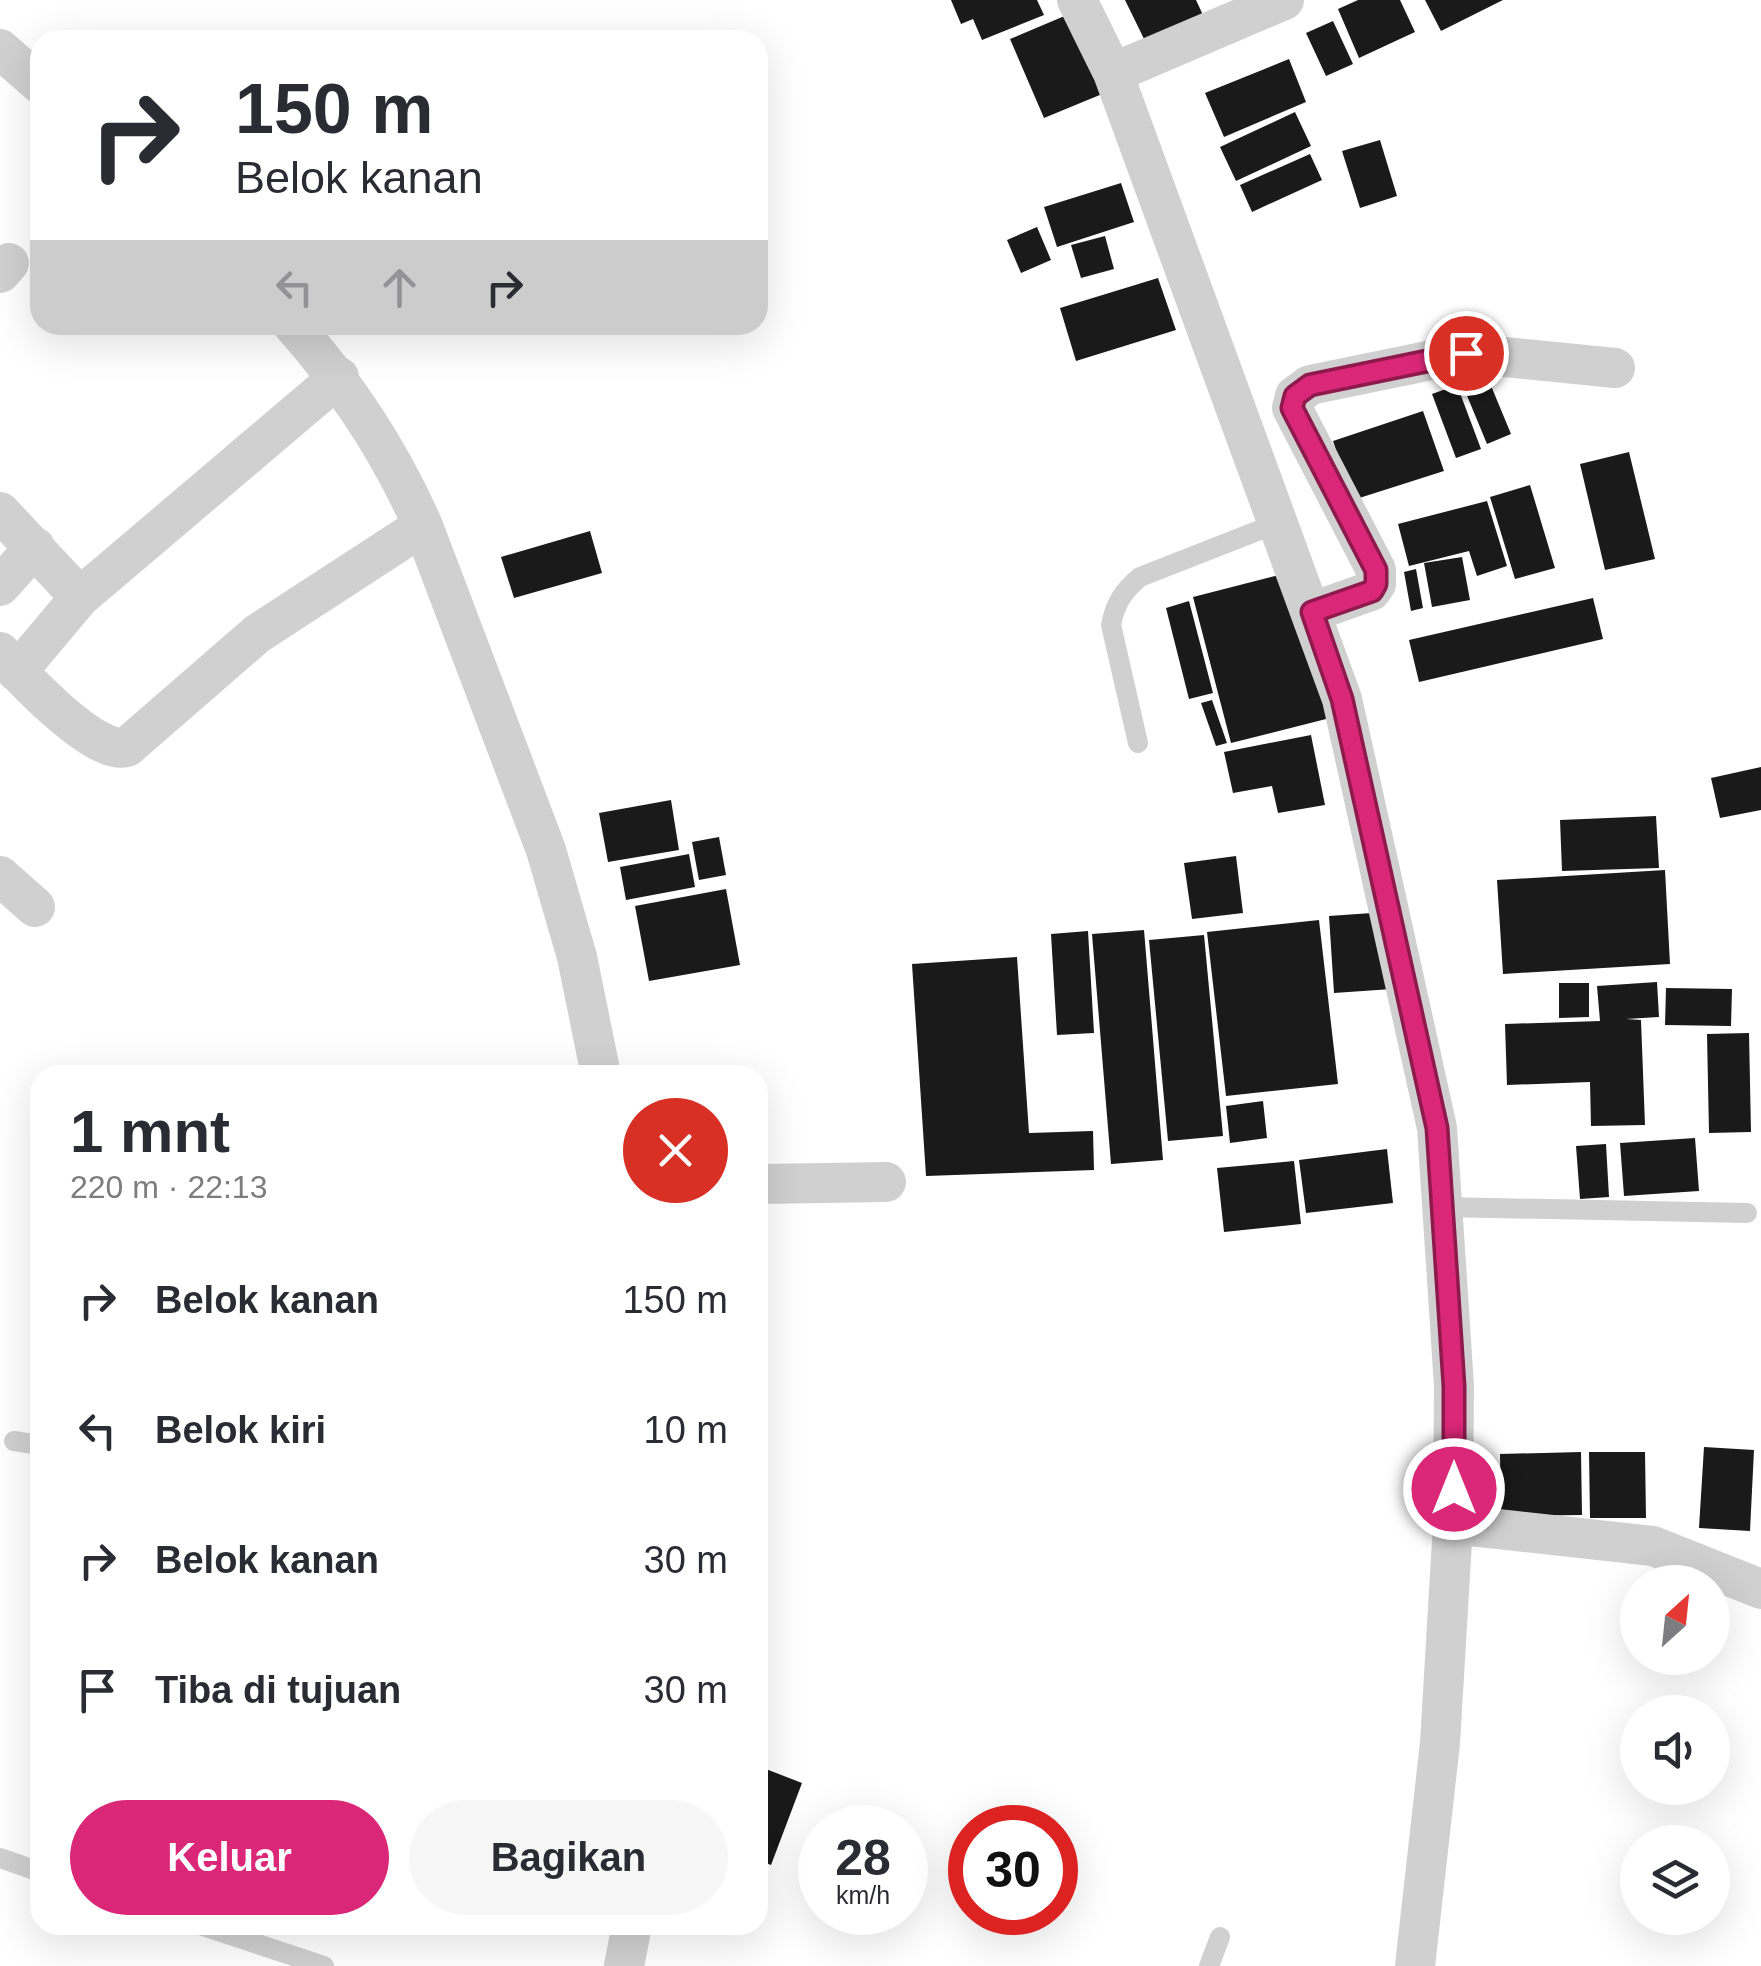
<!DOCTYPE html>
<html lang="id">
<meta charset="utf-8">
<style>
body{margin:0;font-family:Helvetica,sans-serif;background:#f7f7f7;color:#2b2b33;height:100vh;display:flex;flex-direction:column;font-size:38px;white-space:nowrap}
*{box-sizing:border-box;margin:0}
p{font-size:32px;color:#7c7c81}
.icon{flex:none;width:55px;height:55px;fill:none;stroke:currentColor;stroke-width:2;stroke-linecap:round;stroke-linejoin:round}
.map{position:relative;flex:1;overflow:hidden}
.panel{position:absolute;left:30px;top:1065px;width:738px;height:870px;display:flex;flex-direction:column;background:#fff;border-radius:30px;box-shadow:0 10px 40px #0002}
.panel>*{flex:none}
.guide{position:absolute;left:30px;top:30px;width:738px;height:305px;border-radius:30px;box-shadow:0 10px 40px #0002;background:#fff;color:#2b2b33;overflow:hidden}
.needle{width:65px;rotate:27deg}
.fabs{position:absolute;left:1620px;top:1565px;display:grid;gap:20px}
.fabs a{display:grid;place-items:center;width:110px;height:110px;border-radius:50%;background:#fff;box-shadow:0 10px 40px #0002;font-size:50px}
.speed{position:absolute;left:798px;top:1805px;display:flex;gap:20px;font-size:50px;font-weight:700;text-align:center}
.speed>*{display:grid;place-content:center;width:130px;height:130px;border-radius:50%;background:#fff;box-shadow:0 10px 40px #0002;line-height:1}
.speed small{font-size:25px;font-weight:400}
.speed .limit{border:15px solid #d22;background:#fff;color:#111}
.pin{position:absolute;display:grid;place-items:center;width:85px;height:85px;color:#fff;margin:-42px;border:5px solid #fff;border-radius:50%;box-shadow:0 2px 10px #0007}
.me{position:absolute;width:110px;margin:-55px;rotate:0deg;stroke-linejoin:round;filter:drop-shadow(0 0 8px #0008)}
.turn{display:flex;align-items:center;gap:35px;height:210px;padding:0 40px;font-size:45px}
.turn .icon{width:130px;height:130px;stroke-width:2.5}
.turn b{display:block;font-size:70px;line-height:85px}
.lanes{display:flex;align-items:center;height:95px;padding:0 40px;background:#0003;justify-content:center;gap:50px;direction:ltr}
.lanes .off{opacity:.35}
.round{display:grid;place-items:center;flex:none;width:105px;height:105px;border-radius:52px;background:#f7f7f7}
.head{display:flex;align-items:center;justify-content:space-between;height:170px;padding:0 40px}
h1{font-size:60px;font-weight:600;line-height:75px}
.primary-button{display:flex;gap:20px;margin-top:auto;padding:20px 40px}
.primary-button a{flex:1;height:115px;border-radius:60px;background:#db2777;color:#fff;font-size:40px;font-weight:600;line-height:115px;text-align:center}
.primary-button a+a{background:#f7f7f7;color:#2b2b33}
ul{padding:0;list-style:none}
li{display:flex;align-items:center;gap:30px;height:130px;padding:0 40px}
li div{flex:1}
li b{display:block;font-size:38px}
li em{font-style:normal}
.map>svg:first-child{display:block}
</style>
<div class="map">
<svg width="1761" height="1966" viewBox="0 0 1761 1966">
<rect width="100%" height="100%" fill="#fff"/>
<path fill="#1a1a1a" d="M951,0H1037L1044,15L982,40L973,19L961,24Z
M1125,0H1196L1203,15L1146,43Z
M1358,0H1400L1415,32L1359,58L1338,9Z
M1425,0H1503L1441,31Z
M1074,12L1107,92L1044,118L1010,39Z
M1333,21L1353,64L1326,76L1306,33Z
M1289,59L1306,102L1224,137L1205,93Z
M1295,112L1311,146L1236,181L1220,147Z
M1380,140L1397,196L1360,208L1342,151Z
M1310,154L1322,180L1252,212L1240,185Z
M1121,183L1134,222L1057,247L1044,207Z
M1037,227L1051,260L1021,273L1007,240Z
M1105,236L1114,269L1081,278L1071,245Z
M1158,278L1176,330L1076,361L1060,308Z
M1487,376L1511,434L1487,444L1463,386Z
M1457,385L1481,449L1456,458L1432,394Z
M1423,411L1444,471L1353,500L1333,441Z
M1629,452L1655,559L1605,570L1580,464Z
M1530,485L1555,568L1515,579L1490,497Z
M1487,501L1507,566L1477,576L1469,551L1409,566L1398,524Z
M590,531L602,573L514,598L501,557Z
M1462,557L1470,600L1432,607L1424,563Z
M1416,569L1423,608L1411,611L1404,572Z
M1291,572L1330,718L1231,743L1193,597Z
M1593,598L1603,639L1419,682L1409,640Z
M1189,601L1213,693L1189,699L1166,608Z
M1212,700L1227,743L1216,746L1201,703Z
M1311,735L1325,805L1278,813L1272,786L1233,793L1224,752Z
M1761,767V810L1720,818L1711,778Z
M671,800L679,850L608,862L599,813Z
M1656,816L1659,868L1562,871L1560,820Z
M719,837L726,875L699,880L692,842Z
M689,854L695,887L626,900L620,867Z
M1236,856L1243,913L1192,919L1184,863Z
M1665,870L1670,964L1503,974L1497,880Z
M726,889L740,965L649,981L635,906Z
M1386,912L1392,989L1334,993L1329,916Z
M1319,920L1338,1084L1226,1096L1207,932Z
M1144,930L1163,1160L1111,1164L1092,934Z
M1088,931L1094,1033L1057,1035L1051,934Z
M1204,935L1223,1136L1168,1141L1149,940Z
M1017,957L1029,1133L1093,1131L1094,1170L926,1176L912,964Z
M1657,982L1659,1017L1626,1019L1641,1020L1645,1125L1591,1126L1590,1082L1507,1085L1505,1024L1600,1021L1597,986Z
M1559,983H1589V1017L1559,1018Z
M1666,988L1732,989L1731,1026L1665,1025Z
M1749,1033L1751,1132L1709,1133L1707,1034Z
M1263,1101L1267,1138L1230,1143L1226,1106Z
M1695,1138L1699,1191L1624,1196L1620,1143Z
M1606,1144L1609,1197L1580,1199L1576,1146Z
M1387,1149L1393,1203L1306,1213L1299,1160Z
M1294,1161L1301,1224L1224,1232L1217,1168Z
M1704,1447L1754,1450L1750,1531L1699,1528Z
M1581,1452L1582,1515L1501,1516L1500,1454Z
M1589,1452H1645L1646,1518H1590Z
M758,1766L802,1783L771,1865L758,1860Z"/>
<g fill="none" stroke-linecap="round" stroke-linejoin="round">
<path stroke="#d0d0d0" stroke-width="20" d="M1138,743L1111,625C1115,604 1123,591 1140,577L1280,522
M1442,1207L1747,1213
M14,1441L40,1445
M0,1858L40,1872
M200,1925L324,1966
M1209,1966L1220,1937"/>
<path stroke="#d0d0d0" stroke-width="40" d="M1077,0L1113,73L1342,699L1437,1128L1454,1386L1453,1524L1440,1743L1415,1966
M0,49L40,84
M1113,73L1284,0
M0,273L9,263
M293,325C347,386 390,451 423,526L546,850L577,957L601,1075
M0,512L80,597
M0,586L35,547
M1312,612L1371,591L1376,584V570L1292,408L1295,396L1310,385L1466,353L1615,368
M0,652C21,676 96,757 127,747L257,634L423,526
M17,672L80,597L339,377
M0,876L35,907
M758,1184L886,1182
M1453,1524L1653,1546L1761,1589
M624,1966L632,1925"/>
</g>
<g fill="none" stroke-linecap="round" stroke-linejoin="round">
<g stroke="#8e194d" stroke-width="25">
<path id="route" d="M1454,1489V1386L1437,1128L1342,699L1312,612L1372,591L1376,584V570L1292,408L1295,396L1310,385L1466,353"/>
</g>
<use href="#route" stroke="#db2777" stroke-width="18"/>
</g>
</svg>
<div class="fabs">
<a><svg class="needle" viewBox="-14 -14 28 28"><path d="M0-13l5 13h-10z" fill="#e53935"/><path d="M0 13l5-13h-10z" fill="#7c7c81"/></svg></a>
<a><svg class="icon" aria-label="sound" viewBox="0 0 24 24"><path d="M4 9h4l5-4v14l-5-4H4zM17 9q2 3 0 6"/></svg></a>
<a><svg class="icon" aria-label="layers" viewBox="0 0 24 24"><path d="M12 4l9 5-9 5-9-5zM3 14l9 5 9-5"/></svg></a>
</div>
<div class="speed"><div>28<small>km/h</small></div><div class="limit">30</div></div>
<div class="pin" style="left:1466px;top:353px;background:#d93025"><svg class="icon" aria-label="arrive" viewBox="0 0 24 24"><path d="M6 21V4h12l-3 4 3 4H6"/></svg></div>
<svg class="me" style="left:1454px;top:1489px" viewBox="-20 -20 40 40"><circle r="17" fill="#db2777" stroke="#fff" stroke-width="3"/><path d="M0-11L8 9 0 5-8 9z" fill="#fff"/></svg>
<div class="guide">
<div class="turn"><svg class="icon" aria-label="right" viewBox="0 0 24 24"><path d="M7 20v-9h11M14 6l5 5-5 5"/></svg><div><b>150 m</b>Belok kanan</div></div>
<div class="lanes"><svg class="icon off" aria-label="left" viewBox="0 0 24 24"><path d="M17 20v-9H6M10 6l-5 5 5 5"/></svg><svg class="icon off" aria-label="ahead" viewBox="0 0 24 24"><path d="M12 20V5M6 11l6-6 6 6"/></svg><svg class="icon" aria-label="right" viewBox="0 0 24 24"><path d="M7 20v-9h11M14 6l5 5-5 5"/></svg></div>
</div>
<section class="panel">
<div class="head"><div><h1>1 mnt</h1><p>220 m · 22:13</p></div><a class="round" style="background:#d93025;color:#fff"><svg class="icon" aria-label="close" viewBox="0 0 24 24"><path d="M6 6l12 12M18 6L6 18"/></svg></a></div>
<ul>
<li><svg class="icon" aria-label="right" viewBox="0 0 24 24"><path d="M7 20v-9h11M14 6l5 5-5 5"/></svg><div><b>Belok kanan</b></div><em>150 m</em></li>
<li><svg class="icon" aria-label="left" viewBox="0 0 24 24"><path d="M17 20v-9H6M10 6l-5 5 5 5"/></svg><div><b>Belok kiri</b></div><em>10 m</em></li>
<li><svg class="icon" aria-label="right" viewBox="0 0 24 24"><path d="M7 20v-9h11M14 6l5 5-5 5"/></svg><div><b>Belok kanan</b></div><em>30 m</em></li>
<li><svg class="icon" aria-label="arrive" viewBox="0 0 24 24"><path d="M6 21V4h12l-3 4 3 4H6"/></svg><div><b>Tiba di tujuan</b></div><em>30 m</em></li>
</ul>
<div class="primary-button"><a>Keluar</a><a>Bagikan</a></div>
</section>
</div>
